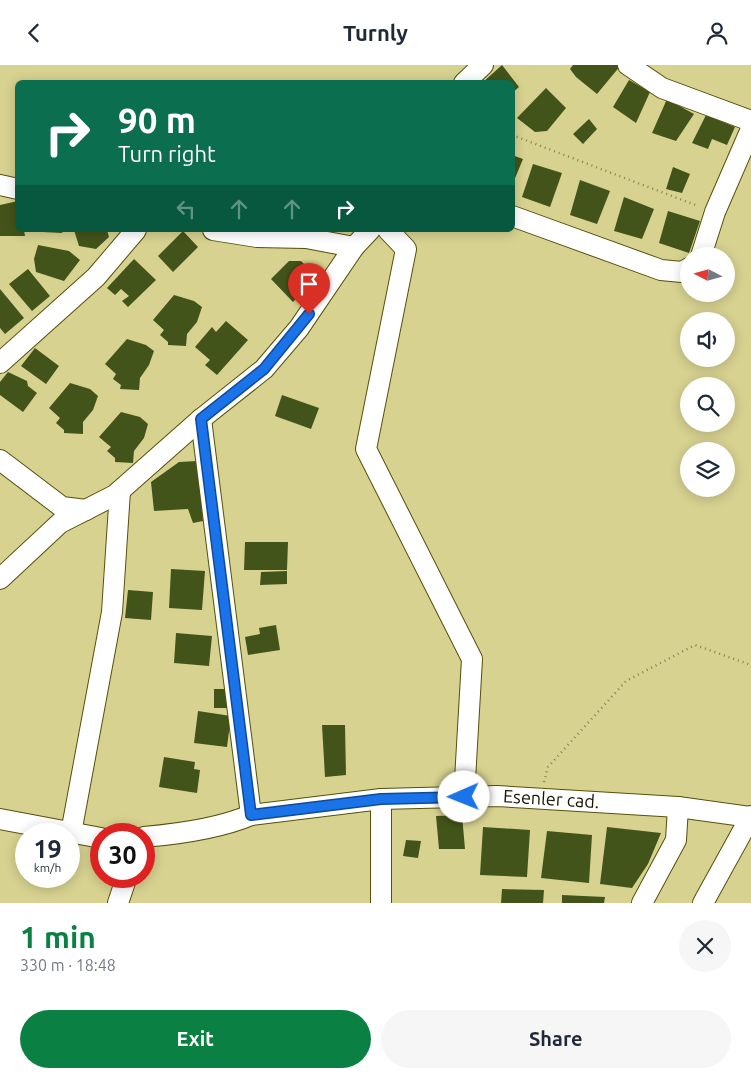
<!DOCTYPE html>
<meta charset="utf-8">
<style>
body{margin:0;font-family:Ubuntu,sans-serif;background:#f6f6f7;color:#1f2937;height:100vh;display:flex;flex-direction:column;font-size:19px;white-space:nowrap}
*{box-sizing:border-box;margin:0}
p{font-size:16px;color:#747a83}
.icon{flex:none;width:28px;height:28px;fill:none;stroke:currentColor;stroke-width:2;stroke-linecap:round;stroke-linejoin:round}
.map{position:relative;height:838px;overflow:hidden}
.side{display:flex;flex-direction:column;background:#fff;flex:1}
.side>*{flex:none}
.guide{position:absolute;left:15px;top:15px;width:500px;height:152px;border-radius:8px;box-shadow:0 2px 12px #0003;background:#0b6e4f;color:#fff;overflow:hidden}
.needle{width:32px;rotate:276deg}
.buttons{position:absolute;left:680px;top:182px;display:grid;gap:10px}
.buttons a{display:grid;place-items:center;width:55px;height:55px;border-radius:50%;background:#fff;box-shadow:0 2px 12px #0003;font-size:25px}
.speed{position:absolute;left:15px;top:758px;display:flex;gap:10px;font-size:25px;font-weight:700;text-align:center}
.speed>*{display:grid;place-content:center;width:65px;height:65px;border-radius:50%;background:#fff;box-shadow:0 2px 12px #0003;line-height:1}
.speed small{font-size:12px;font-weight:400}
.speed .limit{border:8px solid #d22;background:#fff;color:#111}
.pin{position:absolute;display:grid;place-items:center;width:42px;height:42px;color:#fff;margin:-51px -21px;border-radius:50% 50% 50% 0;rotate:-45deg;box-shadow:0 0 5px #0007}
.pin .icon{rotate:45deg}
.me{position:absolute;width:55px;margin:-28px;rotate:269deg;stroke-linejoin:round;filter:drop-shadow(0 0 4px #0008)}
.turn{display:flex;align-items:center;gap:18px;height:105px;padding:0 20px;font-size:22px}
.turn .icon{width:65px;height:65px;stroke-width:2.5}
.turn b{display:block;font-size:35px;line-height:42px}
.lanes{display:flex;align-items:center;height:48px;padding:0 20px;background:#0003;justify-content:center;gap:25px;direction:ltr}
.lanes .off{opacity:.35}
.round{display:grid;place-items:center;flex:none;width:52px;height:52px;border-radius:26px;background:#f6f6f7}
.headline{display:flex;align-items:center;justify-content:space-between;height:85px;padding:0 20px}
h1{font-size:30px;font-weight:700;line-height:38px;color:#0b8043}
.cta{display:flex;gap:10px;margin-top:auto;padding:10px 20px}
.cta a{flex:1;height:58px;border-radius:30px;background:#0b8043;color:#fff;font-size:20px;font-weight:700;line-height:58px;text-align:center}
.cta a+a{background:#f6f6f7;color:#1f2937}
header{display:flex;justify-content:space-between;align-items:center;height:65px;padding:0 20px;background:#fff;font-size:22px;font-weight:700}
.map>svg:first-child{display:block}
</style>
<header><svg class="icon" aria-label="back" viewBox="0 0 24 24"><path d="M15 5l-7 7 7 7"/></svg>Turnly<svg class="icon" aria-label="person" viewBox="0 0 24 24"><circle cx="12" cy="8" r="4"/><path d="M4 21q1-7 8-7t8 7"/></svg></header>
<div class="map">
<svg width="751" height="838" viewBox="0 0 751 838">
<rect width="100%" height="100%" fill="#d7d290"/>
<path fill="#43541a" d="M502,0L519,22L512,28V18H482Z
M573,0H621L597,29L576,12L570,4Z
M629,15L650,27L636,58L613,42Z
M546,23L566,43L547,66L535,67L517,53Z
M667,34L694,49L676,76L652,68Z
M706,50L735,62L727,80L712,74L708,84L692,78Z
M589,54L597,64L583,79L573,69Z
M512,90L523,94L513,118H512Z
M533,99L562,108L550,142L522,132Z
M673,102L690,109L682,128L666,124Z
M580,115L610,126L597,159L570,150Z
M624,132L654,144L642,174L614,166Z
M18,136V165H24L25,171H0V140Z
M668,146L700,156L689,188L659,178Z
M43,165H63L62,168L43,167Z
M74,165H107L109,172L96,184L79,181Z
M183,166L198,182L173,207L158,191Z
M38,180L69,186L80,195L64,216L36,207L34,194Z
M134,194L156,215L128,242L122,236L129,231L121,224L115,230L107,223Z
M289,196H301L317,212L293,237L271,214Z
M28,204L50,231L32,246L9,219Z
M0,224L24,253L5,269L0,263Z
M174,230L194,236L202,242L197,257L187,269L186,281L168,280V277L160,270L164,265L153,255Z
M226,256L248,275L217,310L205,300L210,295L195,282L212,262L216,267Z
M127,274L146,280L154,286L149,300L140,313L139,325L120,324L121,320L113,314L116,309L105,299Z
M35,283L59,301L46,319L21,301Z
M8,307L27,316L28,321L37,328L23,347L0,330V317Z
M70,318L90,324L98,331L93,345L83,357V369L64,368V365L56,358L60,353L49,343Z
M282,330L319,343L311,364L275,351Z
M121,347L140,352L148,359L144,373L134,386L133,398L115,397V393L107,386L111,382L99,372Z
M197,396L203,456L193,458L188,444L154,446L151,417L179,397Z
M245,477H288L287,505H244Z
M171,504L205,506L202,545L169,543Z
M287,506V519L260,520L261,507Z
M128,525L153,527L151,555L125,553Z
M276,560L280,585L248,590L245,572L260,569L259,563Z
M176,568L212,571L209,601L174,598Z
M214,624H229V643H214Z
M198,646L231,651L227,682L194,678Z
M322,660H345L346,710L325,712Z
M164,692L195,697L194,704L200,705L197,728L159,722Z
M462,750L465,784H439L436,751Z
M483,762L530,765L527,812L480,810Z
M607,762L661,768L648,799L632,823L600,819Z
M547,766L592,770L589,818L541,813Z
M406,775L421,776L418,793L403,791Z
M502,824L544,825L543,838H501Z
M562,830L605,832L604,838H562Z"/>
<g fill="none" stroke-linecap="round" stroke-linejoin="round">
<g stroke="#56500a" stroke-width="22">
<g id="minor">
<path d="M628,0L662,23L751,56"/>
<path d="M464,18L483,0"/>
<path d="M0,120L18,124"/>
<path d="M512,151L661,205L682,207L689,203"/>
<path d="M213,165L257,172L306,173L354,182"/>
<path d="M388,165L406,184L366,384L472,594L464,732"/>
<path d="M701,191L715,147L751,64"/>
<path d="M0,298L96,212L136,165"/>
<path d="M201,354L251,750"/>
<path d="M0,395L62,442L86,445"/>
<path d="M0,514L60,458L115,430L201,354L264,304L299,263L354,182L370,165"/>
<path d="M381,734V838"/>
<path d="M0,754L101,773"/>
<path d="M71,768L112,547L120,426"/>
<path id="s1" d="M144,772C179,769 218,764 251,750L381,734L497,731L678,742L751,752"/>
<path d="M118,838L127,811"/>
<path d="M642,838L676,775L678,742"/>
<path d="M703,838L751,751"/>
</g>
</g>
<path stroke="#868253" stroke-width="2.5" stroke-dasharray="1 4" stroke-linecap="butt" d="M512,70L698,141
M544,717L548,702L626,616L695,580L751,600"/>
<use href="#minor" stroke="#fff" stroke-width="20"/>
</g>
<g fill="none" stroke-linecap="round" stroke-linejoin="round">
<g stroke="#114b97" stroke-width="12">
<path id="route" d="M309,249L264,304L201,354L251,750L381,734L464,732"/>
</g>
<use href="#route" stroke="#1a73e8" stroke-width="9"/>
</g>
<g text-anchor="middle" stroke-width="5" stroke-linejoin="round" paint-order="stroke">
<g font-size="18" fill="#171400" stroke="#d7d290">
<text dy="6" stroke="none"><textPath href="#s1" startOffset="411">Esenler cad.</textPath></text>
</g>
</g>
</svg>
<div class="buttons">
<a><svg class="needle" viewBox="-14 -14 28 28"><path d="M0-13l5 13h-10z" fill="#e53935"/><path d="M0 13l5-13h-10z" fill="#747a83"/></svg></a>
<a><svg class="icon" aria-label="sound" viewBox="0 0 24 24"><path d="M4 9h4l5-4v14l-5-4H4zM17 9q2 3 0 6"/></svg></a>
<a><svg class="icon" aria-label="search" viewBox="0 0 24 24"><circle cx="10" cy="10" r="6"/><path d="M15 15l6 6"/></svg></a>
<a><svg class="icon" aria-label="layers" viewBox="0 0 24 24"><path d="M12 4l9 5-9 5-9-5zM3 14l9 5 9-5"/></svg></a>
</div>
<div class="speed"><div>19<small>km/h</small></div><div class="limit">30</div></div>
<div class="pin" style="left:309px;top:249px;background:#d93025"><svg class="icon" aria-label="arrive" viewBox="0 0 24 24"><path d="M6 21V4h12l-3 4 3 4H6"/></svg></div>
<svg class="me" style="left:464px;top:732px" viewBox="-20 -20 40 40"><circle r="19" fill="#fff"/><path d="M0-13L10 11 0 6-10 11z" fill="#1a73e8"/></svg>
<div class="guide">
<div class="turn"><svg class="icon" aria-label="right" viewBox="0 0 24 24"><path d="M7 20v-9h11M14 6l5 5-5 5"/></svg><div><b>90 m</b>Turn right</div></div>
<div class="lanes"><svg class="icon off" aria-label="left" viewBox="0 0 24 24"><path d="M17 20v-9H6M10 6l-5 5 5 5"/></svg><svg class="icon off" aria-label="ahead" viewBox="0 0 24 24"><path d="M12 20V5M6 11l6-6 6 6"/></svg><svg class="icon off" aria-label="ahead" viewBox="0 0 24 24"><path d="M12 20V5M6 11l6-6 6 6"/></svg><svg class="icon" aria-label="right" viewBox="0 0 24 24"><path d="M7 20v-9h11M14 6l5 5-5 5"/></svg></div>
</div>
</div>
<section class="side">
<div class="headline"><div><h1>1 min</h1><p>330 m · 18:48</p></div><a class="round"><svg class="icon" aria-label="close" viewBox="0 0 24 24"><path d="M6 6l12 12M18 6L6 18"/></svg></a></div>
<div class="cta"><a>Exit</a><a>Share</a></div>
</section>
